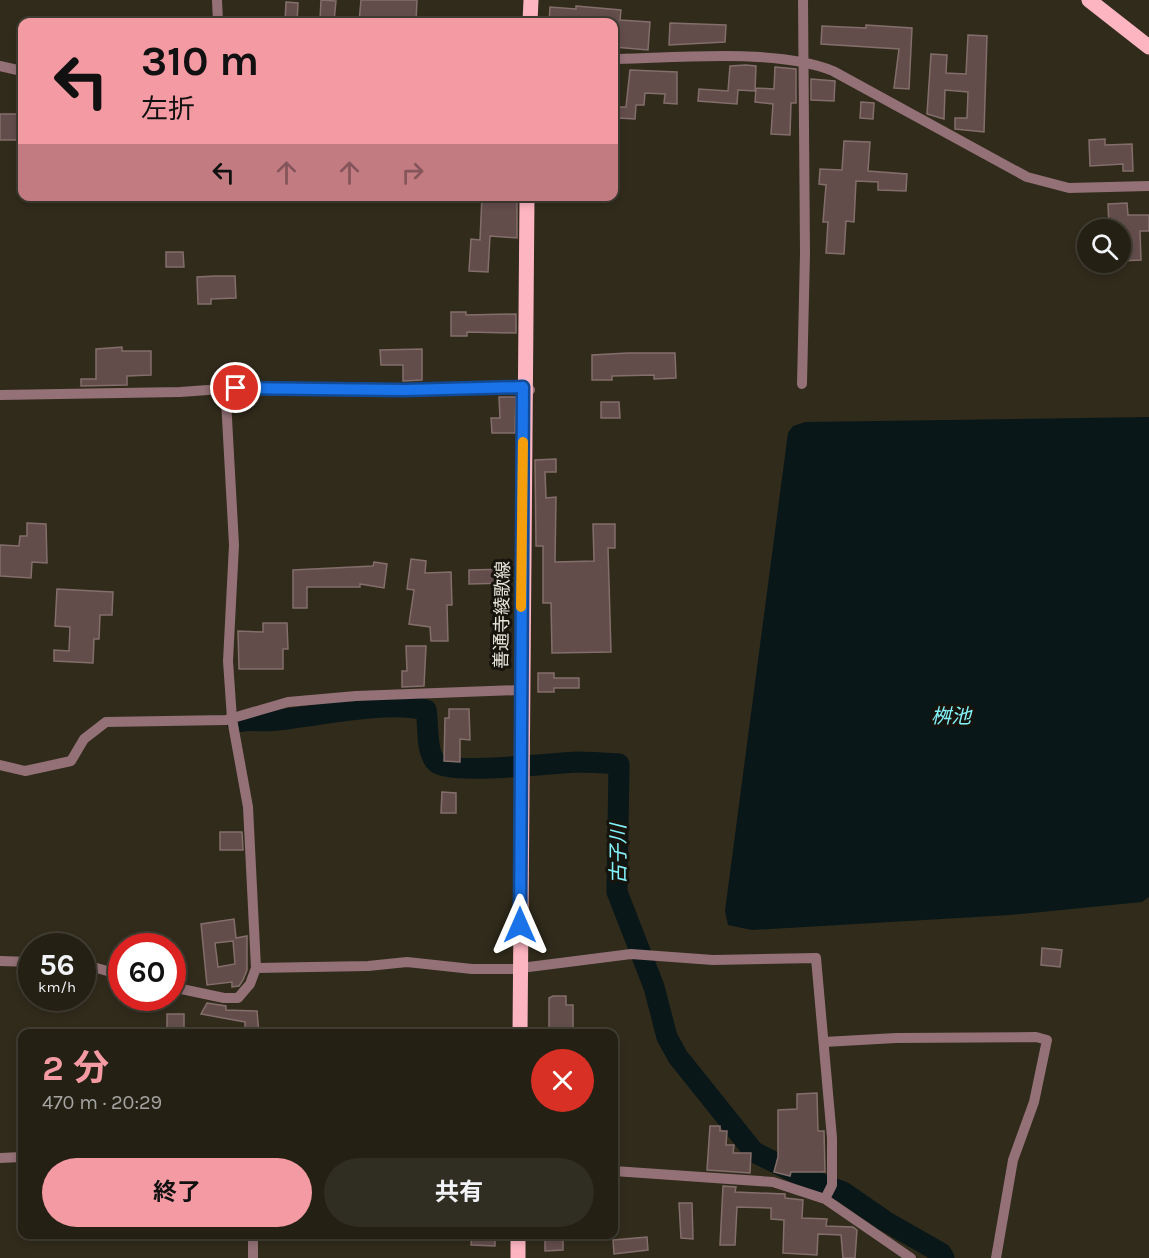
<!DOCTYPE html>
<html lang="ja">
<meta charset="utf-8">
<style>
body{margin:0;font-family:Karla,"Noto Sans JP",sans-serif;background:#302d22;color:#f1f3f6;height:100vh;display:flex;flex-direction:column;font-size:22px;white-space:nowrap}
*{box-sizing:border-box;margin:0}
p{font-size:20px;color:#a3a3a0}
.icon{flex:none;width:33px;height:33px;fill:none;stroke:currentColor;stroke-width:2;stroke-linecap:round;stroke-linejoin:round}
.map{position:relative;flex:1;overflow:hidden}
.sheet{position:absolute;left:18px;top:1029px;width:600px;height:210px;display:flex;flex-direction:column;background:#242014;border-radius:12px;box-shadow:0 3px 9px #0003,0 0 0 2px #413e34}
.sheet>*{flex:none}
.guide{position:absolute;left:18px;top:18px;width:600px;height:183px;border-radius:12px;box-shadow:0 3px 9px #0003,0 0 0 2px #413e34;background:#f49aa3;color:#111;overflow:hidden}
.fabs{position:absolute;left:1077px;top:219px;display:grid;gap:12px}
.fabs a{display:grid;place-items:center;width:54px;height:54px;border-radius:50%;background:#242014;box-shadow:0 3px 9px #0003,0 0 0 2px #413e34;font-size:30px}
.speed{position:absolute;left:18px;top:933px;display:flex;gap:12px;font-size:30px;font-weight:700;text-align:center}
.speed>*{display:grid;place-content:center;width:78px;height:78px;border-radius:50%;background:#242014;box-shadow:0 3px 9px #0003,0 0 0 2px #413e34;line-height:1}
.speed small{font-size:15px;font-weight:400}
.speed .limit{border:9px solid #d22;background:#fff;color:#111}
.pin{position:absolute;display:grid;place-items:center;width:51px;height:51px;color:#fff;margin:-26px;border:3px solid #fff;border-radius:50%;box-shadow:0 2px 6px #0007}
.me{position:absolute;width:66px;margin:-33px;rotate:0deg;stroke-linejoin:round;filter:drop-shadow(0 0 4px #0008)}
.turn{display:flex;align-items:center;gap:21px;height:126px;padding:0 24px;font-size:27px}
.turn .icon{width:78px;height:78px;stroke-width:2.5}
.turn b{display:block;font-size:42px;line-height:51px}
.lanes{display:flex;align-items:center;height:57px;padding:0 24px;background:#0003;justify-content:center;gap:30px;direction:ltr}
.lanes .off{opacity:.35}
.round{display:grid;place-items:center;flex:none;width:63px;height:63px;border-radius:32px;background:#302d22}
.headline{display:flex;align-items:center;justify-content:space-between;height:102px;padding:0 24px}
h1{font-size:36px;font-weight:700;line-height:45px;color:#f49aa3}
.action{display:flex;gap:12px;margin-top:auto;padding:12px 24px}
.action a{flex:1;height:69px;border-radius:36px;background:#f49aa3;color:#111;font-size:24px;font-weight:700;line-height:69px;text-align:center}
.action a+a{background:#302d22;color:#f1f3f6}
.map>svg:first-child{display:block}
</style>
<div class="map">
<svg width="1149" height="1258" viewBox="0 0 1149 1258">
<rect width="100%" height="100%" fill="#302b1b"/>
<path fill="#091718" d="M1149,417V897L1142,902L1010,915L752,930L728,925L725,911L788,433L793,426L806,422Z"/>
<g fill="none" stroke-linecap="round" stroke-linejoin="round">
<path stroke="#091718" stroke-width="21" d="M237,722C251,719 264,722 278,720C319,716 387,700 426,710C429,724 425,753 437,763C451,775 554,763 577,762C591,762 605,763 619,764L617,892L654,987L667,1037L678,1057L754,1152L804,1177L843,1192L885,1221L941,1253L944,1258"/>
</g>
<path fill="#624d4b" stroke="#846e6b" stroke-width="1.5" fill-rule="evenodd" d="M321,0L336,1L334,21L320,20Z
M361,0H417L416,22H359Z
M286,2L298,3L297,22H285Z
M576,6L621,10L620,20L650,22L648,50L614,47V22H549L550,7L576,9Z
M670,23L726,25L725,42L669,45Z
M866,25L912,28L909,89L894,88L899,49L821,44L822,26L866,28Z
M968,35L987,36L984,132L955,129V118H967L968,92L945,90L944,119L927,114L931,54L947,55L946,73L966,74Z
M746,65L756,66L755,91L738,90L737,104L698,101L699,89L728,91L730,66Z
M775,67L796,69V103H791L790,135L771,134L773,104L755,102L756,88L774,89Z
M630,70L677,72V104L664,103L665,94L645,93L644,105H636L635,119L618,118V107H626Z
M811,79L835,81L834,101L811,100Z
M861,102L874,103L873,119L860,118Z
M0,114H19L18,140H0Z
M1105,139V145L1132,144L1133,171H1123V164L1090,166L1089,140Z
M844,141L870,142L868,171L907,174L906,191L878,190V182L856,181L854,222L846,221L844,254L826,253L828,222H823L826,185L819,184L820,169L842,170Z
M482,196H517V238L490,236L488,272L469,271L471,239L480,240Z
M1127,203L1128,215H1149V231H1140L1141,260L1120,261V226H1109L1108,204Z
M166,252H183L184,267H166Z
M215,276H235L236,298L211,299V304H198L197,277Z
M451,312H466V315L516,314V333L467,332V336H451Z
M122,347V351H151V375L127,376V385L81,386V379H96V349Z
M422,349V380L403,381V365H381L380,350Z
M628,353H675L676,378L654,379V375L612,376V380H592V355Z
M499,397H516L515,433H492L491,418H500Z
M601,402H619L620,418H601Z
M556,459V472H545L546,498L556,497L555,562L594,561L593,524H615V548H608L611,652L552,653L551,603H543V546H536L535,460Z
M27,523L46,524L47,563L32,562L31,578L0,576V545L19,546L20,536H27Z
M411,559L426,561L425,573L451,572L452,605H447L448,641H431L430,627L409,624L414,590L407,589Z
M374,562L387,564L384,588L360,584V587H307V608H293V570L373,566Z
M509,569V583L469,584V570Z
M57,589L113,592L112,615H100L99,639H94L93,663L54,661V650L69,651L70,627L55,626Z
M263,623H287L288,649H283V669H239L238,631L263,632Z
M406,646H426L424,686L402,687V671H407Z
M538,673H554V678H579V688H554V692H538Z
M449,709H469L470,740L460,739V762L444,761L445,718H449Z
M442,792L456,793V813H441Z
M220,832H242L243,850H220Z
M234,919L236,938L247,936V970L243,980L239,986L232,987V982L207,985L201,924ZM233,941L235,964L218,967L215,943Z
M1042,948L1062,950L1060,967L1041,965Z
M553,996H566V1005H573V1034H549V998Z
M207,1003L226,1006V1010L257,1011L259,1034H245V1022L201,1014Z
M167,1014H184V1034H167Z
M817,1093L818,1131H824L825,1172H791L790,1176L774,1172L778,1157V1110L797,1109V1094Z
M710,1126H720V1131H727L726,1145H734L733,1153H751L750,1173L707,1170Z
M723,1186L736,1187L735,1192L785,1194V1198L803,1200L802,1218L827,1219L826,1226L853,1227L857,1230L855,1258H843L841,1235L818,1234L817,1255L783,1253L784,1220L771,1219V1208L737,1207L735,1245H720Z
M679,1203H692L693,1239L681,1238Z
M472,1234H495V1246L471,1245Z
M545,1236H563V1250L545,1251Z
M647,1237L648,1250L614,1254L613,1240Z"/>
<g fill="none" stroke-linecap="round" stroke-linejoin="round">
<path stroke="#937176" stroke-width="10" d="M217,0L218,22
M614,59C675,58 778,48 833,71L1027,177L1069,188L1149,186
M0,66L22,71
M802,384L805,253L803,0
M0,395L180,392L236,388L425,389L523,387L530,390
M0,765L25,771L71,761L84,739L106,722L226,720L288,702L356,696L520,690
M0,961L32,962
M82,964L122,975
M256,968L368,966L407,962L472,969H513L631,954L713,960L816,958L832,1138V1185L825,1199
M172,987L224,998H238L250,984L256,968L248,807L232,719L228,661L234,545L226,400L236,388
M824,1042L896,1038L1036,1037L1047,1040L1034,1102L1013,1160L996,1258
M0,1158L22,1157
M614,1171L773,1182L825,1199L911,1258
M253,1234V1258"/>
<path stroke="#fcb5c1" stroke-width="15" d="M1089,0L1149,47
M530,22L531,0
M520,1034L527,196
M518,1258V1234"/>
</g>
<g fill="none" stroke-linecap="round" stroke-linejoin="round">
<g stroke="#114b97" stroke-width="15">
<path id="route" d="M236,388L404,390L523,387L520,925"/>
</g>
<use href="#route" stroke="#1a73e8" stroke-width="10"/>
<path stroke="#f59e0b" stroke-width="10" d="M521,607L523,442"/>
</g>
<g text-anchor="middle" stroke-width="6" stroke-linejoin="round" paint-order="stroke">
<g font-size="18" fill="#eae7dc" stroke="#16140d">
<text transform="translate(502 615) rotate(-89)" y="6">善通寺綾歌線</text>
</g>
<g font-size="20" font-style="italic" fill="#83f3fa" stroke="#16140d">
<text x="951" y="723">桝池</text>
<text transform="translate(618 854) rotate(-90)" y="7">古子川</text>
</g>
</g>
</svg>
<div class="fabs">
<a><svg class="icon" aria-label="search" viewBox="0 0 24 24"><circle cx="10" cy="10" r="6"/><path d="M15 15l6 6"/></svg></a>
</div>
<div class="speed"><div>56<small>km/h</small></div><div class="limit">60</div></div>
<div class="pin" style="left:236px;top:388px;background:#d93025"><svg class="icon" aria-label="arrive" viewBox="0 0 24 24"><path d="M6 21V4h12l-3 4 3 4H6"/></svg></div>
<svg class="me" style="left:520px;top:925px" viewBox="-20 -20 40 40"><path d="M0-17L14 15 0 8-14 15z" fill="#1a73e8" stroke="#fff" stroke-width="4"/></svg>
<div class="guide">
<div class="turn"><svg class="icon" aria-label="left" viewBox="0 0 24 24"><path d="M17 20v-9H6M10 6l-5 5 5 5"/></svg><div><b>310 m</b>左折</div></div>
<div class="lanes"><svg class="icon" aria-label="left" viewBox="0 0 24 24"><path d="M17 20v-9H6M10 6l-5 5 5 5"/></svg><svg class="icon off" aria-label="ahead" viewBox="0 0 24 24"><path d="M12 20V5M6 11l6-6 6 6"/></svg><svg class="icon off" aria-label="ahead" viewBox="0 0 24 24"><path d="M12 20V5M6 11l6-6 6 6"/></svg><svg class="icon off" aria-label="right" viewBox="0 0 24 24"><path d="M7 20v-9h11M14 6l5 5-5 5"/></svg></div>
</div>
<section class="sheet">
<div class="headline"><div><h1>2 分</h1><p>470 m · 20:29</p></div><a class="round" style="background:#d93025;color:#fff"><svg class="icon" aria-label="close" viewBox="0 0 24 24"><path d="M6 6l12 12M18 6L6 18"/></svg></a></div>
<div class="action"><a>終了</a><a>共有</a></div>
</section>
</div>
